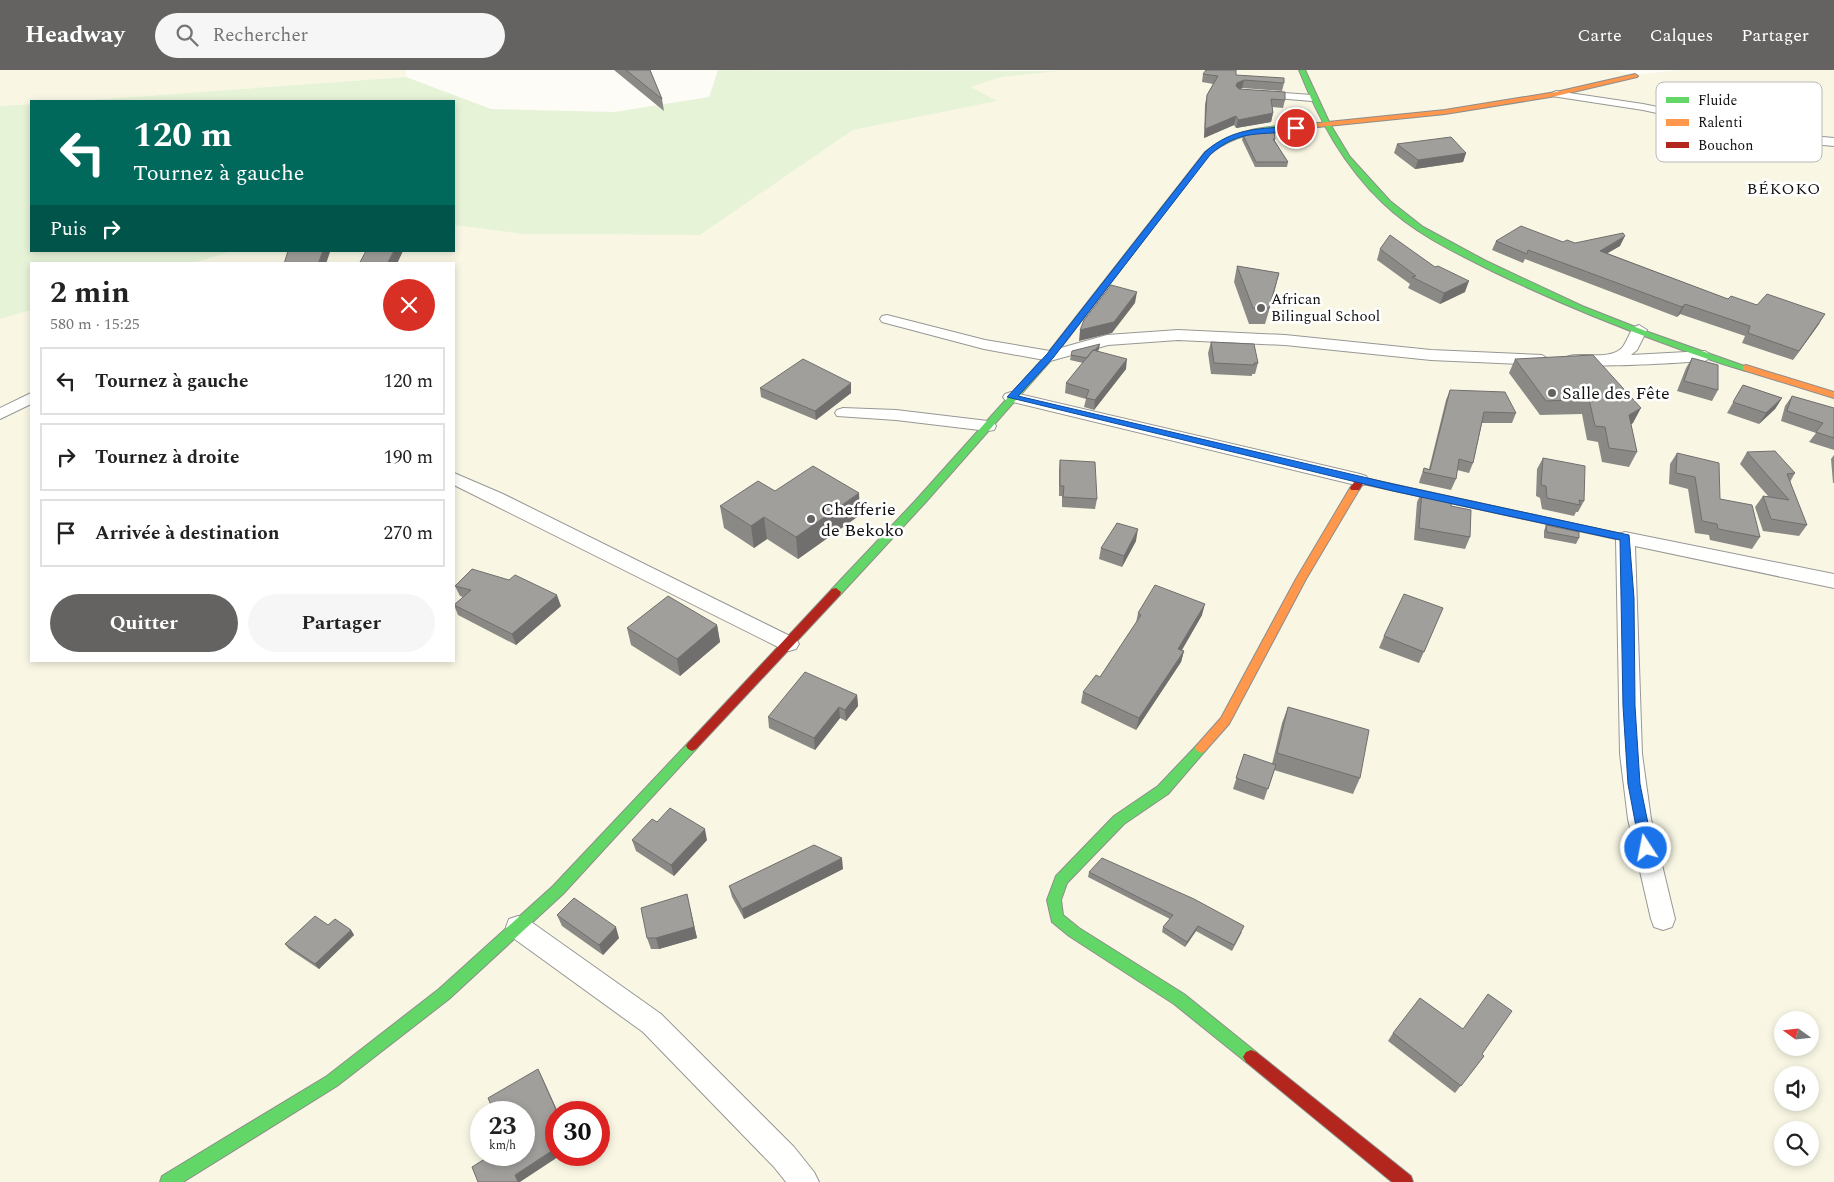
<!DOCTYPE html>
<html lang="fr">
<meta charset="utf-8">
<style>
body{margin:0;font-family:Spectral,serif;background:#f6f6f6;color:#222;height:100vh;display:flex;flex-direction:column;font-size:19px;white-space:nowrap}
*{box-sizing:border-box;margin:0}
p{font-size:16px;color:#767676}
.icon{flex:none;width:28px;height:28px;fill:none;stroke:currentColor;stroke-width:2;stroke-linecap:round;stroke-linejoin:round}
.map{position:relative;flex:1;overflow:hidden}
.details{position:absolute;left:30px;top:192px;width:425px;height:400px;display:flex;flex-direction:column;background:#fff;border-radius:0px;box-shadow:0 2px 8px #0003}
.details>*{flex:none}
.hud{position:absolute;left:30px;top:30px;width:425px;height:152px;border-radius:0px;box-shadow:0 2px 8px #0003;background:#00695c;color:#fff;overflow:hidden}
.needle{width:32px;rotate:285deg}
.fabs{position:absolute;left:1774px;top:941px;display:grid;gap:10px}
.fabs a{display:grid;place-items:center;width:45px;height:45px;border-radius:50%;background:#fff;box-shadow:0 2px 8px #0003;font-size:25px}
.speed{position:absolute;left:470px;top:1031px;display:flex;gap:10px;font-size:25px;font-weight:700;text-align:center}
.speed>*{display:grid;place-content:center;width:65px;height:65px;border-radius:50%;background:#fff;box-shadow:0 2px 8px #0003;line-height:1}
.speed small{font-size:12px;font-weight:400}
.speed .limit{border:8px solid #d22;background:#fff;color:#111}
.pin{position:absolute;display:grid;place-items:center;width:42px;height:42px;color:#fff;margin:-21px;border:2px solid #fff;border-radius:50%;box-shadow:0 1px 5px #0007}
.me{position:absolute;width:55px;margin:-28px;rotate:349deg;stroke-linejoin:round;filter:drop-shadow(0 0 4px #0008)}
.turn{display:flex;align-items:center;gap:18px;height:105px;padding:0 20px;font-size:22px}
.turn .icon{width:65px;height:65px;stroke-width:2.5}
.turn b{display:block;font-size:35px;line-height:42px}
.then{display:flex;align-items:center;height:48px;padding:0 20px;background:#0003;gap:10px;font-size:19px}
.round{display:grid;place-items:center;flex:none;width:52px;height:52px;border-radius:26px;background:#f6f6f6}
.headline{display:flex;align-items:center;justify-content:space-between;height:85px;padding:0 20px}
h1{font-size:30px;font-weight:700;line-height:38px}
.primary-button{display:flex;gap:10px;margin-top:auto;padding:10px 20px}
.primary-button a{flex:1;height:58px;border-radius:30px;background:#646362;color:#fff;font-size:20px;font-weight:700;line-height:58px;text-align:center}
.primary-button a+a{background:#f6f6f6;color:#222}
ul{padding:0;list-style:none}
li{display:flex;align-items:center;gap:15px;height:68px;margin:0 10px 8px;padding:0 10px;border:2px solid #e0e0e0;border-radius:0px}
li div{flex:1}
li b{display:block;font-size:19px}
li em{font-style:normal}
header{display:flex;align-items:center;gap:30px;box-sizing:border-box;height:70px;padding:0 25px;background:#646362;color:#fff}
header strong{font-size:24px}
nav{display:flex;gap:28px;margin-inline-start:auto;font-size:18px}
.search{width:350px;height:45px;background:#f6f6f6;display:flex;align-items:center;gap:12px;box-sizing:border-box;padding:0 18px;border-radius:28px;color:#767676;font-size:19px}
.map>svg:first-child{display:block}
</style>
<header>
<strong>Headway</strong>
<div class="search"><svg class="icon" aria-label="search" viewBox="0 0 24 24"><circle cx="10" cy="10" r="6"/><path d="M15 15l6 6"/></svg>Rechercher</div>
<nav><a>Carte</a><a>Calques</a><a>Partager</a></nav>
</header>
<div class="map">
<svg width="1834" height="1112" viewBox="0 0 1834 1112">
<rect width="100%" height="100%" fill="#fdfcf7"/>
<path fill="#f9f7e4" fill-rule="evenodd" d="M0,0H405L406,7L76,31H31V34L0,36Z
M1057,0H1613L1633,5L1681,0H1834V1112H0V249L31,240V591H454V194H190L233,181H454V155L523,164L700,165L853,60L996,31L970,17L1001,7ZM1782,950H1810V978H1782ZM1782,1005H1810V1032H1782ZM481,1042H524V1085H481ZM556,1042H599V1085H556ZM1782,1060H1810V1088H1782Z"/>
<path fill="#e7f3d7" d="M718,0L1058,1L1001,7L971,17L997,31L853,60L700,165L523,164L454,155V31H76L406,7L491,39L614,42L709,27Z
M31,34V181H233L190,194H31V240L0,249V36Z"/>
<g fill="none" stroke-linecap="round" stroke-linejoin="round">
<g stroke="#979795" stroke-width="2">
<path id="street" d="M1257,21L1312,25L1318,28L1312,31L1253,26L1251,24Z
M1556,21L1643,34L1790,64L1834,68V76L1790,72L1643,40L1552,26L1550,24Z
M887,245L985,270L1050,281L1107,265L1178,260L1285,265L1431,280L1542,285L1550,290L1542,295L1431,290L1285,275L1178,270L1108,275L1050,291L984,279L882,252L880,249L882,246Z
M1639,255L1647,260L1637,280L1631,285L1705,281L1713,286L1705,291C1685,292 1571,301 1563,290C1572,278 1606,293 1622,278C1627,272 1629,263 1634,257Z
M1011,322L1360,404L1366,406L1369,410L1366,414L1360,416L1005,330L1003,327L1005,324Z
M31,323V334L0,349V338Z
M843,338L896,340L988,351L994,352L996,356L994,360L988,361L896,350L837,346L835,343L837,340Z
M454,403L503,424L796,569L799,574L796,579L789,581L782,579L454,415Z
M1625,462L1834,504V518L1635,476L1642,684L1651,749L1675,849L1672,857L1663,860L1654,857L1651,849L1628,749L1620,684L1616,468L1618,464Z
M518,846L527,849L661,944L794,1077L814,1102L819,1112H786L774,1097L643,962L509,865L506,857L509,849Z"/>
</g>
<g stroke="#8e8d8b" stroke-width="2">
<path id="fast" d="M1299,0H1305L1330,54L1350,87L1390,131L1423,157L1486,191L1582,236L1648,262L1750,298L1746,301C1718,293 1690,283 1663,273C1605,252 1548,228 1492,201C1454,182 1414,163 1383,133C1344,96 1319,50 1299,0Z
M1318,53L1320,54V56C1276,64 1249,55 1209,84L1053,288L924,434L840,525H832L831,522L832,519L916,430L1047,284L1205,82C1240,55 1276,56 1318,53Z
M692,671L696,673L698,676L696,679L563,824L449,929L337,1016L183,1112H160L162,1106L327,1006L439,919L553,816L688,673Z
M1201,673L1205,675L1207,678L1205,681L1168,724L1124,754L1067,813L1061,830L1063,845L1079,858L1184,924L1256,982L1259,987L1256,992L1251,994L1246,992L1174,934L1069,866L1052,852L1047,830L1056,806L1114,746L1158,716L1197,675Z"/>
</g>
<g stroke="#8e8d8b" stroke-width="2">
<path id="slow" d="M1635,4L1638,6L1637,7L1556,26L1445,44L1318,57L1315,55L1318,53L1445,40L1556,22Z
M1746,295L1834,322V328L1743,300V296Z
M1355,415L1360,418L1306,509L1229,654L1205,681L1201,683L1197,681L1195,678L1197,675L1221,648L1296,509L1350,418Z"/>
</g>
<g stroke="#8e8d8b" stroke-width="2">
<path id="jam" d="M1360,407L1625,465L1630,468L1625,471L1363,414L1359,420H1351L1350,418L1357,408Z
M836,518L841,522L840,525L696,679L692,681L688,679L686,676L688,673L832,519Z
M1251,980L1256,982L1411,1106L1413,1112H1392L1246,992L1243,987L1246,982Z"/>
</g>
<use href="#street" fill="#fffffe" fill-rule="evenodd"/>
<use href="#fast" fill="#63d668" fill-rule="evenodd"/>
<use href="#slow" fill="#ff974d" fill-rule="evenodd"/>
<use href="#jam" fill="#b3261e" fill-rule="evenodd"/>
</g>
<path fill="#8a8986" d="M614,0H650L662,29L664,41Z
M1203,4L1236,5L1284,13L1282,21L1242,18L1241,19L1285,30L1283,38L1272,37L1273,43L1271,52L1236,58L1234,55L1204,68L1205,34L1207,25L1213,14L1202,12Z
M1243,65L1275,69V71L1288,92L1287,97H1255L1242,70Z
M1397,74L1466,83L1463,92L1415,99L1394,83Z
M1496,171L1575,173L1620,176L1607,183L1728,229L1757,235L1819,254L1793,290L1742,273L1745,266L1680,244L1677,247L1525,189L1523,193L1492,180Z
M1380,179L1465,222L1440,234L1408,218L1410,214L1377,190Z
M1237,196L1279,203L1265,254H1249L1234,212Z
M1211,272L1258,293L1255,304H1252V306L1211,304L1208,283Z
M1099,279L1098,281L1126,299L1094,340L1084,337L1086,329L1065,323L1066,313L1083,293L1070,290L1071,285Z
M1692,288L1718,320L1712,331L1677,321L1686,298Z
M1515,289L1633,353L1631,354L1637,382L1629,397L1602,392L1598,372L1587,370L1582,344L1540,345L1509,303Z
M1743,315L1782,328L1775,339L1759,354L1727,343Z
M760,318L851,323L816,350L761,327Z
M1450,320L1516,343L1512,353H1482L1473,393L1469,403L1457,400L1456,409L1451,420L1419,413L1420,409L1424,398L1429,399L1446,330Z
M1792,326L1834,338V380L1809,372L1816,363L1781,351L1785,336Z
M1747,382L1795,403L1790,412L1807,455L1799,466L1763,461L1755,437L1763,426H1768L1740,394Z
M1677,383L1720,429L1760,467L1752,479L1710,470L1709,465L1695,463L1688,419L1669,414L1670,394Z
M1834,385V413H1833L1831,389Z
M1543,388L1584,431L1578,442H1576L1574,446L1542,439L1540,428L1536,426L1537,399Z
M1060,390L1097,429L1095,439L1062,437V426H1059V400Z
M775,421L860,445L798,489L767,469L754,478L724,458L720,436Z
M1422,421L1451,436L1470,467L1465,479L1414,470L1417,432Z
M1546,455L1579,468L1576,474L1544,468V461Z
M1136,471L1122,497L1099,489L1101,478Z
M455,516L561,536L516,575L458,545L454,535L463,527L460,526Z
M1443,538L1419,593L1379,578L1384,566Z
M1138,543L1202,545L1182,580L1184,581L1181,592L1136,660L1081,633L1083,622L1100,607L1136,553Z
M717,555L720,572L680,606L631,575L627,558Z
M857,625L858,636L846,651L840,648L815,680L769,658L768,647Z
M1288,637L1360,708L1353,724L1274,700L1264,730L1233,719L1244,684L1272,694L1282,653Z
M657,752L707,770L674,806L636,781L632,770Z
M843,799L744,849L732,827L729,816Z
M1089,802L1242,862L1232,881L1196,861L1185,877L1162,862L1163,857L1170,849L1088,807Z
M689,835L697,868L659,879H651L647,868Z
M557,845L619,868L603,885L562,856Z
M328,855L351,860L354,865L319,899L289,879L285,874Z
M1393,963L1482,984L1484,986L1455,1023L1388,971Z"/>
<path fill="#716f6d" d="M1244,10L1242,18L1235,21L1237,13Z
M1273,43L1271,52L1236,58L1238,50Z
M1236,46L1234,55L1204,68L1205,59Z
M1466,83L1463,92L1415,99L1418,90Z
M1625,166L1620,176L1596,190L1600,181Z
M323,181H330V182L326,194H318Z
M394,181H403L397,194H387Z
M1279,203L1275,219L1265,254L1269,238Z
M1469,211L1465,222L1440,234L1444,223Z
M1137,222L1135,233L1112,263L1079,271L1080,260Z
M1685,234L1680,244L1677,247L1682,237Z
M1825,244L1819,254L1793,290L1799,281Z
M1100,274L1099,279L1088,294L1089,288Z
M1127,289L1126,299L1094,340L1095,330Z
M851,313V323L816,350L815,341Z
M1782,328L1775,339L1759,354L1766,343Z
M1641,338L1633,353L1622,359L1629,345Z
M859,423L860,445L798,489L796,467Z
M764,447L767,469L754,478L751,456Z
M1138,459L1136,471L1122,497L1124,486Z
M557,525L561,536L516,575L512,564Z
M1205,534L1202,545L1176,590L1178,579Z
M717,555L720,572L680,606L677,589Z
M1184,581L1181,592L1136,660L1139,648Z
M857,625L858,636L846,651L845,640Z
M839,637L840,648L815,680L814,668Z
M705,759L707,770L674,806L671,795Z
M842,788L843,799L744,849L742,839Z
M687,824L697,868L659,879L656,868Z
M1198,856L1196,861L1185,877L1187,872Z
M616,857L619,868L603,885L599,875Z
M351,860L354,865L319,899L315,894Z
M538,999L542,1007L558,1042H557Z
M556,1078V1085H561L520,1112H518L515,1105Z"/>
<path fill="#a19f9c" stroke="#716f6d" d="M626,0H650L662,29Z
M1206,0H1236V5L1284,8V13L1244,10L1237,13L1236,16L1239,19L1285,22V30L1271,29L1273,43L1238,50L1236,46L1205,59L1207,25L1218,6L1203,4Z
M1274,61L1275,69H1273L1288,92H1256L1243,65Z
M1451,67L1466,83L1418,90L1397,74Z
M1521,156L1563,172L1567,170L1575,173L1623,163L1625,166L1600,181L1728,229L1731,226L1757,235L1767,224L1825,244L1799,281L1748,263L1750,256L1685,234L1682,237L1528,180L1527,184L1496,171Z
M1390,165L1435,197L1438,196L1469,211L1444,223L1412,207L1416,206L1380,179Z
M288,181H323L318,194H284Z
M366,181H394L387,194H359Z
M1237,196L1279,203L1269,238H1253Z
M1111,215L1137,222L1114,252L1080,260L1084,250Z
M1211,272L1254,274L1258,293H1254V295L1214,293Z
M1100,274L1095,280H1093L1087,288L1071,285L1072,281Z
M1093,280L1127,289L1095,330L1086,328L1089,320L1066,313Z
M1593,285L1641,338L1629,345L1637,382L1609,378L1605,357L1595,356L1589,329L1546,331L1515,289Z
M1692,288L1718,295V320L1684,311Z
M803,289L851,313L815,341L760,318Z
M1743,315L1782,328L1766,343L1733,332Z
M1450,320L1505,322L1516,343L1484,342L1473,393L1459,389L1456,409L1423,402L1424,398L1430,400Z
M1792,326L1834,338V368L1816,362L1823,353L1787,341Z
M1775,381L1795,403L1787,404L1807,455L1771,449L1763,426L1789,430L1747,382Z
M1677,383L1719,393L1720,429L1752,435L1760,467L1718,459L1717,454L1702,451L1695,407L1676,403Z
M1543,388L1585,396L1584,431L1579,430L1580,435L1547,428L1546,416L1541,415Z
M1060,390L1095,392L1097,429L1063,427L1064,416H1060Z
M813,396L859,423L796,467L764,447L751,456L720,436L758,411L775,421Z
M1422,421L1452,428L1451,436L1471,440L1470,467L1419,458Z
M1117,453L1138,459L1124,486L1101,478Z
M1546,455L1579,462V468L1547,462Z
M472,499L509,510L515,505L557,525L512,564L454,535L471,520L455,516Z
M1155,515L1205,534L1178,579L1184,581L1139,648L1083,622L1096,605L1100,607L1141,545L1138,543Z
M1404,524L1443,538L1424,582L1384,566Z
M668,526L717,555L677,589L627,558Z
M805,602L857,625L845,640L839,637L814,668L768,647Z
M1288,637L1369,660L1360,708L1277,683Z
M1244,684L1276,695L1268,719L1236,708Z
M670,738L705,759L671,795L632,770L652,749L657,752Z
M814,775L842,788L742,839L729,816Z
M1102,788L1194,829L1244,856L1234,875L1198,856L1187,872L1163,857L1173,845L1089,802Z
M687,824L694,857L656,868H647L641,838Z
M574,828L616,857L599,875L557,845Z
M315,846L328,855L335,849L351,860L315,894L285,874Z
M1488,924L1512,941L1482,984L1484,986L1461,1016L1393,963L1420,928L1463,959Z
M538,999L557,1042H556V1046L552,1045L556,1053V1078L515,1105L518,1112H478L472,1097L491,1085H524V1042H494L488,1028Z"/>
<path fill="#1a73e8" stroke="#114b97" d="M1296,56L1298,60C1261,67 1241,57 1210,85L1053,288L1018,326L1393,414L1629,465L1634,528L1635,636L1640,714L1653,778L1651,782H1641L1640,778L1628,714L1623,636L1620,470L1393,421L1007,327L1047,284L1205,82C1233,57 1260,59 1296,56Z"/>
<g fill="#646362" stroke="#fff" stroke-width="2">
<circle cx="1261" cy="238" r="5"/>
<circle cx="1552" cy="323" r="5"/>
<circle cx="811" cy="449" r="5"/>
</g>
<g text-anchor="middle" stroke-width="5" stroke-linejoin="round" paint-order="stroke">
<g font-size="15" fill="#111" stroke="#fff" text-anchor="start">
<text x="1271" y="234">African<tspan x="1271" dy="17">Bilingual School</tspan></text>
</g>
<g font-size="16" letter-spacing="1" fill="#111" stroke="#fff">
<text x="1784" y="124">BÉKOKO</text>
</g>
<g font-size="18" fill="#111" stroke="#fff" text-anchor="start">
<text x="1562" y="329">Salle des Fête</text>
<text x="821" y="445">Chefferie<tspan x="821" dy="21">de Bekoko</tspan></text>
</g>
</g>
<rect x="1656" y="12" width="166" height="80" rx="8" fill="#fff" stroke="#b8b8b8" stroke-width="1"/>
<rect x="1666" y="27" width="23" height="6" fill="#63d668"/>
<rect x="1666" y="49" width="23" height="7" fill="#ff974d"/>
<rect x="1666" y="72" width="23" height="6" fill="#b3261e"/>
<g font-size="14" fill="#111">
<text x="1698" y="35">Fluide</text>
<text x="1698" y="57">Ralenti</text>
<text x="1698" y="80">Bouchon</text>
</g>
</svg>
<div class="fabs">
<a><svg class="needle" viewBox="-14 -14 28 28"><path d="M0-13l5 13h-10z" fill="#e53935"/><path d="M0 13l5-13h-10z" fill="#767676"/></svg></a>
<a><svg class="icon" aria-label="sound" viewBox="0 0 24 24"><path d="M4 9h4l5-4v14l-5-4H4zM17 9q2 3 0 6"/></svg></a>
<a><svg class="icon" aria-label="search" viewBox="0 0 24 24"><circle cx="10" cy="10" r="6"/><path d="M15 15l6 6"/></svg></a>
</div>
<div class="speed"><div>23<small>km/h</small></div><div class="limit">30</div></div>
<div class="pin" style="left:1296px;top:58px;background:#d93025"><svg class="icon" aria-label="arrive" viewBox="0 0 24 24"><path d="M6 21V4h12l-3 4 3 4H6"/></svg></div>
<svg class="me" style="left:1646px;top:778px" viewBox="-20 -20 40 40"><circle r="17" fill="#1a73e8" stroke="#fff" stroke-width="3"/><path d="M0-11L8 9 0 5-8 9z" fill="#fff"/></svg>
<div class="hud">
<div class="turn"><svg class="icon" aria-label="left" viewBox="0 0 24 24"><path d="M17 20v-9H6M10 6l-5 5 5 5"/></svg><div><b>120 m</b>Tournez à gauche</div></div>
<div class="then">Puis<svg class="icon" aria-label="right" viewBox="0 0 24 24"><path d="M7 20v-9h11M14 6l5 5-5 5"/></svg></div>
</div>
<section class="details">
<div class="headline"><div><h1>2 min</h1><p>580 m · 15:25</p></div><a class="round" style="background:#d93025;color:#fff"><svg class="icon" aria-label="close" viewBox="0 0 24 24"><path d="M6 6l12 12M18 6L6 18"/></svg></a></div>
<ul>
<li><svg class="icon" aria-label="left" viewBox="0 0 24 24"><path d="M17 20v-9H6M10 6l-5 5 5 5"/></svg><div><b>Tournez à gauche</b></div><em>120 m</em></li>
<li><svg class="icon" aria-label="right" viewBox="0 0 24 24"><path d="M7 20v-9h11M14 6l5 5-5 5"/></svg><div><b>Tournez à droite</b></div><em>190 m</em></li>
<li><svg class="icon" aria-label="arrive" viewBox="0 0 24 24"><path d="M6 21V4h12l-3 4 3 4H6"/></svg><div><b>Arrivée à destination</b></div><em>270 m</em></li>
</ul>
<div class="primary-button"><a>Quitter</a><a>Partager</a></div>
</section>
</div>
